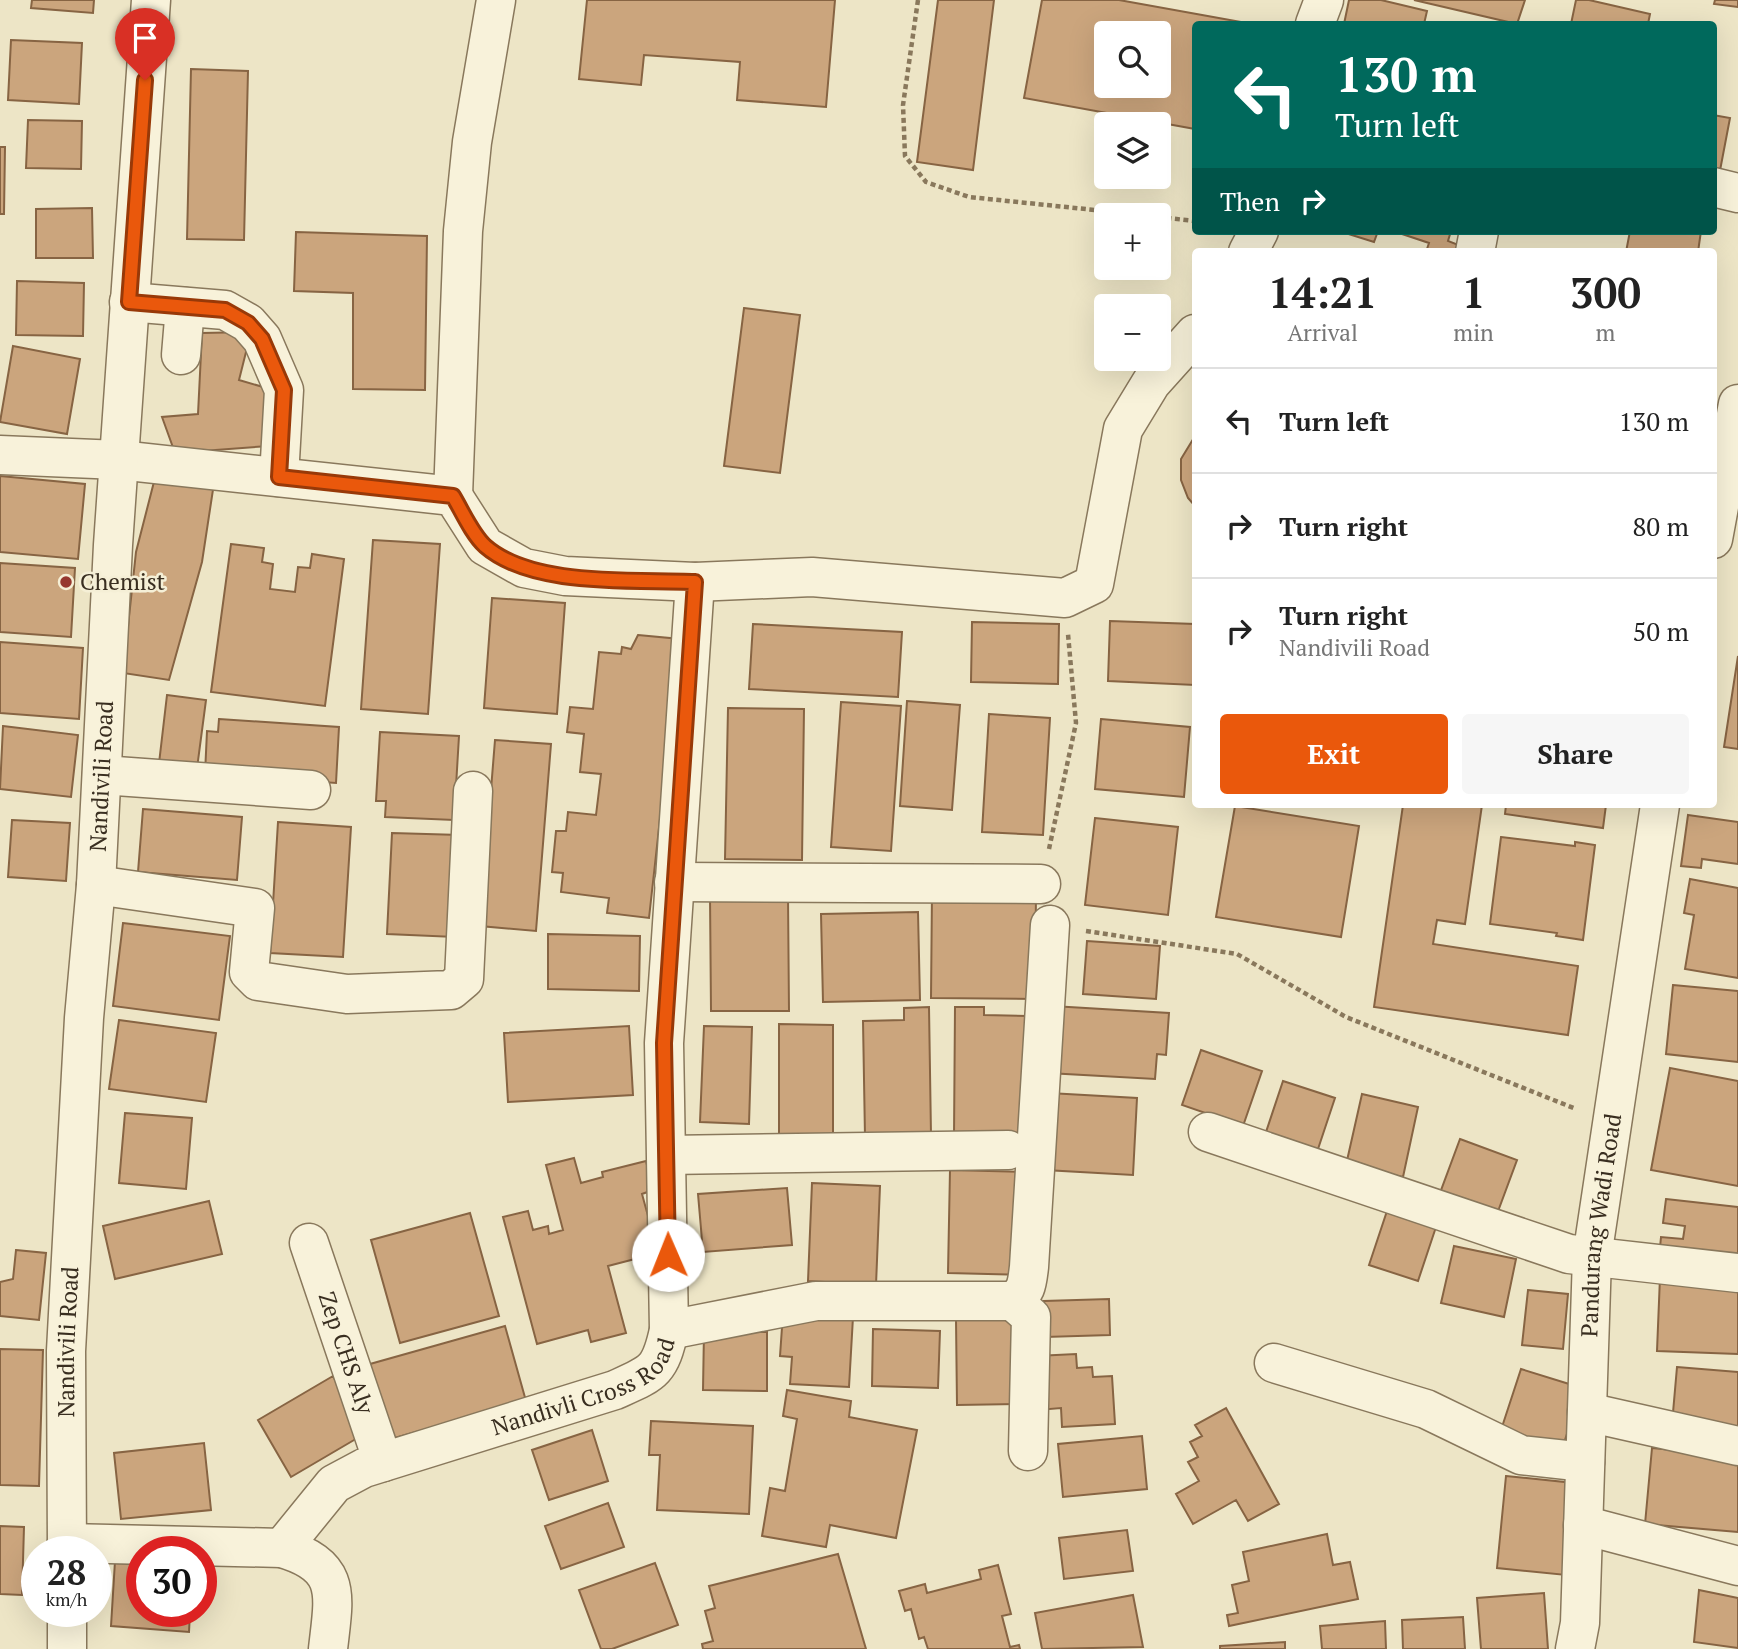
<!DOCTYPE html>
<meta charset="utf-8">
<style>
body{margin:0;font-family:"PT Serif",serif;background:#f6f6f6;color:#222;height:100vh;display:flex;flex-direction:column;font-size:26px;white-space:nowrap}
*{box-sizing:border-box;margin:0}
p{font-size:23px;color:#767676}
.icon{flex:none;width:38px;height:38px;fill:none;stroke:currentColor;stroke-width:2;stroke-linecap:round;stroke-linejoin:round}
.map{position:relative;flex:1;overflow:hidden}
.panel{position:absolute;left:1192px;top:248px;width:525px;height:560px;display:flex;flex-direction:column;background:#fff;border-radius:7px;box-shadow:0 7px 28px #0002}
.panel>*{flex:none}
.banner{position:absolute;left:1192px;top:21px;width:525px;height:214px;border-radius:7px;box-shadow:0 7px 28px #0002;background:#00695c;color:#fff;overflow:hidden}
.fabs{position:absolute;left:1094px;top:21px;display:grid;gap:14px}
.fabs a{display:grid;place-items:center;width:77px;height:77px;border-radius:7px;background:#fff;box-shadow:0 7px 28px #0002;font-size:35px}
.speed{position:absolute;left:21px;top:1536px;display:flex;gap:14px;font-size:35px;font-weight:700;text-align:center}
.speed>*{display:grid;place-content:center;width:91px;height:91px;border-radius:50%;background:#fff;box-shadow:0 7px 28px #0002;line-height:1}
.speed small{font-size:18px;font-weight:400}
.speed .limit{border:10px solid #d22;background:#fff;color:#111}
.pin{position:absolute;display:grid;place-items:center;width:60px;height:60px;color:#fff;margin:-72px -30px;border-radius:50% 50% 50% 0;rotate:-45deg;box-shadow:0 0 7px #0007}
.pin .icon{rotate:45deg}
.me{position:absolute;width:77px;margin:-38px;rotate:359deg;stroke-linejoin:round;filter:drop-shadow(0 0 5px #0008)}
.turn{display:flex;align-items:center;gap:24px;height:147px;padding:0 28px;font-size:32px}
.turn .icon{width:91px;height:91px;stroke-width:2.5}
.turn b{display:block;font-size:49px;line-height:60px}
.then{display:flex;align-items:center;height:66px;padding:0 28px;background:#0003;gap:14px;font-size:26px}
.eta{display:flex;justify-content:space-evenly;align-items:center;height:119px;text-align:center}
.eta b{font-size:42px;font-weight:600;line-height:49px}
.button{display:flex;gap:14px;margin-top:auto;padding:14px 28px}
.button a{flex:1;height:80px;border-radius:7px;background:#ea580c;color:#fff;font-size:28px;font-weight:600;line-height:80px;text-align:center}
.button a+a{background:#f6f6f6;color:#222}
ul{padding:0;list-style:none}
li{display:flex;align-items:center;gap:21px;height:105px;padding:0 28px;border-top:2px solid #e0e0e0}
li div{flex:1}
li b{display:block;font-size:26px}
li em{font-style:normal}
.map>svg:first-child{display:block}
</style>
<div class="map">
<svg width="1738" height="1649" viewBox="0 0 1738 1649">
<rect width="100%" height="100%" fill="#ede5c6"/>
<path fill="#cba57d" stroke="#876443" stroke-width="2" fill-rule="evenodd" d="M32,0H94L93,13L31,8Z
M587,0H835L826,107L737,100L740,62L644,55L641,85L579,79Z
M938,0H994L973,170L917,162Z
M1042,0H1119L1252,24H1195V129L1024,98ZM1106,33H1158V86H1106Z
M1349,0H1381L1427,11L1424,24H1344Z
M1414,0H1525L1517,24Z
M1576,0H1589L1650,14L1648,24H1571Z
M1715,0H1738V7L1714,4Z
M11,40L82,43L79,104L8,100Z
M191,69L248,71L244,240L187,239Z
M1713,115L1730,118L1718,181L1713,180Z
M28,120L82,121L81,169L26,168Z
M0,147H5L4,214H0Z
M92,208L93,258H36V209Z
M1339,231H1378L1374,242Z
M1393,231H1451L1448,241L1461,246L1459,252H1426L1429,243Z
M1630,231L1670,234L1671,231H1701L1698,252H1626Z
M296,232L427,236L425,390L353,389V293L294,291Z
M17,281L84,283L83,336L16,335Z
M744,308L800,315L780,473L724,466Z
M251,332L239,380L277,391L269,446L175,453L162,417L198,414L202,333Z
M13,346L80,359L67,434L0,422Z
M1195,436V506L1188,498L1181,480V459Z
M156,474L214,483L202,562L169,680L123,673L136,552Z
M0,476L85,484L78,559L0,552Z
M373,540L440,544L428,714L361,709Z
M231,544L264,548L262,562L273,564L270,589L295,592L298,567L310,568L312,554L344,559L325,706L211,692Z
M0,563L75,568L71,637L0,632Z
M492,598L565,603L557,714L484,708Z
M1110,621L1195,624V685L1108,681Z
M972,622L1059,624L1058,684L971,682Z
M753,624L902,632L898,697L749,689Z
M638,635L680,639L649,918L607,913L609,898L561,892L563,873L552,872L556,831H566L568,812L596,815L601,774L580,772L584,734L567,732L570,707L593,709L599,652L621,654L622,647L631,649Z
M0,642L83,648L79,719L0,713Z
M1738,656V749L1724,747Z
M167,695L206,700L196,776L158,772Z
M907,701L960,705L952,810L900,806Z
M841,702L901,706L891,851L831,847Z
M728,708L804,709L802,860L725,859Z
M989,714L1050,718L1043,835L982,832Z
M219,719L339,727L336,783L205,774L207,731L218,732Z
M1101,719L1190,727L1184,797L1095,789Z
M3,726L78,735L71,797L0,789Z
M380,732L459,736L454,820L385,817L386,801H376Z
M495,740L551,744L536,931L480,926Z
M1403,805H1482L1465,924L1437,920L1433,944L1578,966L1568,1035L1374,1007Z
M1506,805H1606L1603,828L1505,814Z
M1235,806L1359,826L1341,937L1216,917Z
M143,809L242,817L237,880L138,872Z
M1688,815L1738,822V864L1702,859L1701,868L1681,866Z
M1095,818L1178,827L1168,915L1085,905Z
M12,820L70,823L66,881L8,877Z
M278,822L351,827L343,957L270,953Z
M392,833L460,835L455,937L387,934Z
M1501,837L1575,846V842L1595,845L1583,940L1556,936L1557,933L1490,924Z
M1690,879L1738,888V978L1685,969L1694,915L1684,913Z
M932,891L1036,892L1035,999L931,998Z
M788,895L789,1011H711L710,896Z
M918,912L920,1000L823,1002L821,914Z
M123,923L230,936L219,1020L113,1006Z
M548,934L640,936L639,991L548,989Z
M1087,941L1160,946L1156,999L1083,994Z
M1673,985L1738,991V1062L1666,1054Z
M1052,1006L1169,1013L1166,1055L1157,1054L1155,1079L1048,1073Z
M929,1007L931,1135L865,1137L863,1021L904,1020V1008Z
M955,1007H984V1015L1027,1016L1025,1137L954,1136Z
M119,1020L216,1033L206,1102L109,1089Z
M779,1024L833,1025V1138L779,1137Z
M629,1026L633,1095L508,1102L504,1033Z
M704,1026L752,1027L749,1124L700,1122Z
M1201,1050L1262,1071L1243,1126L1182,1105Z
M1670,1068L1738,1081V1186L1651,1170Z
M1283,1081L1335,1098L1315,1158L1263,1141Z
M1049,1093L1137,1098L1133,1175L1045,1170Z
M1362,1094L1418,1107L1403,1177L1346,1165Z
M125,1113L192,1118L186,1189L119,1183Z
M1460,1139L1517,1160L1497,1214L1440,1193Z
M574,1158L581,1183L603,1177L602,1172L646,1161L653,1190L642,1194L658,1253L608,1266L626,1333L591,1342L588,1330L537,1344L503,1217L528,1211L533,1230L548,1226L549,1234L563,1230L546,1165Z
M950,1170L1026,1172L1024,1275L948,1273Z
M812,1183L880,1186L876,1285L808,1281Z
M787,1188L792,1245L703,1252L698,1194Z
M1666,1199L1738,1207V1267L1659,1258L1661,1237L1683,1239L1685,1226L1663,1223Z
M209,1201L222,1254L115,1279L103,1226Z
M1388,1208L1437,1224L1418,1281L1369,1265Z
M470,1213L499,1316L400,1343L371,1240Z
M1454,1246L1516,1259L1504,1317L1441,1303Z
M16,1250L46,1253L39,1320L0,1316V1282L13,1279Z
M1660,1277L1738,1279V1354L1657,1351Z
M1528,1290L1568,1294L1563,1349L1522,1345Z
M1109,1299L1110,1335L1045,1337L1044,1301Z
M783,1313L853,1317L849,1387L790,1384L792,1357L780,1356Z
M1023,1319L1024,1404L957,1405L956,1320Z
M505,1326L526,1401L391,1439L370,1364Z
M873,1329L940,1331L938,1388L872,1386Z
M704,1331L767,1332V1391L703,1390Z
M0,1349L43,1350L39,1486L0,1485Z
M1076,1354L1077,1368L1092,1367L1093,1377L1112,1376L1115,1424L1062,1427L1061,1408L1038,1410L1036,1356Z
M1677,1367L1738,1372V1430L1672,1424Z
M1521,1369L1582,1388L1562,1449L1501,1430Z
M333,1376L366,1433L291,1477L258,1420Z
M787,1390L851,1401L849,1417L917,1430L896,1538L830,1525L826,1547L762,1536L770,1488L785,1491L797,1419L783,1416Z
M1226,1408L1279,1504L1248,1521L1236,1500L1193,1524L1176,1494L1199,1481L1188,1462L1198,1457L1190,1442L1202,1436L1195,1425Z
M651,1421L753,1426L749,1514L657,1510L660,1455H649Z
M592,1430L608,1481L549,1500L532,1450Z
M1142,1436L1147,1489L1063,1497L1058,1444Z
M204,1443L211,1510L121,1519L114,1453Z
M1652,1448L1738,1456V1532L1645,1524Z
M1506,1476L1574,1483L1566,1575L1497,1568Z
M608,1503L624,1547L561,1569L545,1526Z
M0,1526L24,1527L22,1595L0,1594Z
M1127,1530L1133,1571L1064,1579L1059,1538Z
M1327,1534L1333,1565L1350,1562L1358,1599L1229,1626L1227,1615L1238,1613L1232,1585L1249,1581L1243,1552Z
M838,1554L866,1649H703L702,1644L713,1641L705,1611L715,1608L709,1586Z
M115,1561L142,1563V1612H190L189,1632L111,1626Z
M655,1563L678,1625L612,1649H601L579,1590Z
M998,1565L1011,1614L1002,1616L1010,1647L1019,1645L1020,1649H928L924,1637L919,1639L911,1609L905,1611L899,1591L925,1584L927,1593L981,1579L979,1570Z
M1699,1590L1738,1598V1648L1694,1642Z
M1544,1593L1548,1649H1481L1477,1598Z
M1133,1595L1143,1647L1042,1649L1035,1613Z
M1463,1617L1465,1649H1403L1402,1620Z
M1385,1621L1386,1649H1322L1320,1626Z
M1285,1642V1649H1220V1646Z"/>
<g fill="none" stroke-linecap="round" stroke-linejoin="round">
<g stroke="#89785c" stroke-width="41">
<g id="minor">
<path d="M1315,24L1324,0"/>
<path d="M1713,187L1738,193"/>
<path d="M1248,252L1259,231"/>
<path d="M1475,252L1479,231"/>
<path d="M129,302L225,310L248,323L262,339L284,390L279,477"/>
<path d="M181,355L185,307"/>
<path d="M0,455L119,460L453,496L485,546L524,568L565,576L695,582L812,577L1065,598L1094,584L1123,429L1151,383L1195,334"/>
<path d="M453,496L463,231L472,142L496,0"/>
<path d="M1713,539L1738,404"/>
<path d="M102,775L311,790"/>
<path d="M674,882L1041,884"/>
<path d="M96,885L255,908L249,972L258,981L347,994L451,990L464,979L473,791"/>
<path d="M1208,1132L1569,1254L1738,1273"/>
<path d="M667,1155L1008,1150"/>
<path id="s1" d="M309,1243L383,1462"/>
<path d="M1013,1301L1031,1317L1028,1451"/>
<path d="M669,1330L816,1301H1013C1027,1292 1027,1283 1029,1267L1050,925"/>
<path d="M1274,1363L1426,1409L1521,1455L1585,1462"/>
<path d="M1587,1412L1738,1446"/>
<path d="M1583,1525L1738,1566"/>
<path d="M67,1543L282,1548C343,1566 334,1595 328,1649"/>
<path id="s2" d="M282,1548L334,1484L364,1468L615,1390C653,1373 660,1372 669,1330L664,1043L695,582"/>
<path id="s3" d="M67,1552L66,1351L84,1018L96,885L113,545L151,0"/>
<path d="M67,1612V1649"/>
<path id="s4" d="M1575,1649L1580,1623L1592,1257L1660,805"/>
</g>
</g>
<path stroke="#89785c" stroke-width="4.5" stroke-dasharray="5 3.5" stroke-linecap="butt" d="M918,0L903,105L905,156L926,182L969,197L1143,215
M1158,217L1195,221
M1049,849L1076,723L1068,634
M1086,931L1237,954L1346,1017L1576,1109"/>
<use href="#minor" stroke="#f8f2da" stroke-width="38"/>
</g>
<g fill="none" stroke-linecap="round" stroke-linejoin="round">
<g stroke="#983908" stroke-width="18">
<path id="route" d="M145,80L129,302L225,310L248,323L262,339L284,390L279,477L453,496C462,511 472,534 485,546C533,588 635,579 695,582L664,1043L668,1255"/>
</g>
<use href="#route" stroke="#ea580c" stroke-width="12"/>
</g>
<circle fill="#96372e" stroke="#f5efd6" stroke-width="2.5" cx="66" cy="582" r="7"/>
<g text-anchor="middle" stroke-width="5" stroke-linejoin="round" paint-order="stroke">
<g font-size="23" fill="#392e20" stroke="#f5efd6" text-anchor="start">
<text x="80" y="590">Chemist</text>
</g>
<g font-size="23" fill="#392e20" stroke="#f5efd6">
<text dy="8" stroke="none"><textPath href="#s3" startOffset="777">Nandivili Road</textPath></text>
<text dy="8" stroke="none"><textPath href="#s4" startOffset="425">Pandurang Wadi Road</textPath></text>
<text dy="8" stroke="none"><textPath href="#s3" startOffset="210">Nandivili Road</textPath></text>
<text dy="8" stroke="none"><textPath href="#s1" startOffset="116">Zep CHS Aly</textPath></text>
<text dy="8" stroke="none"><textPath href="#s2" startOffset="354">Nandivli Cross Road</textPath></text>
</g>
</g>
</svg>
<div class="fabs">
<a><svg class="icon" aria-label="search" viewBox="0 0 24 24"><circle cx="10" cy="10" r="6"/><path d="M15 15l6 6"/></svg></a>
<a><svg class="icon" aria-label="layers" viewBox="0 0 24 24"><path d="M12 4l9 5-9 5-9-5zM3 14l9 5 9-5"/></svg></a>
<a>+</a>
<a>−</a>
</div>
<div class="speed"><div>28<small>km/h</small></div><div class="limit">30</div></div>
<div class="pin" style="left:145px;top:80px;background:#d93025"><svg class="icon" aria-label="arrive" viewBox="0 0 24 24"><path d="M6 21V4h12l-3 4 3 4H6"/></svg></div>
<svg class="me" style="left:668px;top:1255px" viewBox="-20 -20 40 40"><circle r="19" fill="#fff"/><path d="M0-13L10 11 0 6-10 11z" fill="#ea580c"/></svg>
<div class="banner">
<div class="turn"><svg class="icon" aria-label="left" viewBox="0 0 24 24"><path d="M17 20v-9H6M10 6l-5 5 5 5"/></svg><div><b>130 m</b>Turn left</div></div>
<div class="then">Then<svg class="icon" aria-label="right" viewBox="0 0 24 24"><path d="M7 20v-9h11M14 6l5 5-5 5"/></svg></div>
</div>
<section class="panel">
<div class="eta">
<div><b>14:21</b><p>Arrival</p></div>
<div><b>1</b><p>min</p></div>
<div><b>300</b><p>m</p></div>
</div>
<ul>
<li><svg class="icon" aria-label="left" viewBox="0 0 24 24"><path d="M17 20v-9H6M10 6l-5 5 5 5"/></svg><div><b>Turn left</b></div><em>130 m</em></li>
<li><svg class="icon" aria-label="right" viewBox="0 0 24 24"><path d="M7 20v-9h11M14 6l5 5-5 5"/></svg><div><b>Turn right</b></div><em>80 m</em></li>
<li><svg class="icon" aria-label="right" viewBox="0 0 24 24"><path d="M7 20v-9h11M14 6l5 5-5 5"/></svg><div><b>Turn right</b><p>Nandivili Road</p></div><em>50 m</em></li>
</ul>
<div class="button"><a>Exit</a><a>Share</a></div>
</section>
</div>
